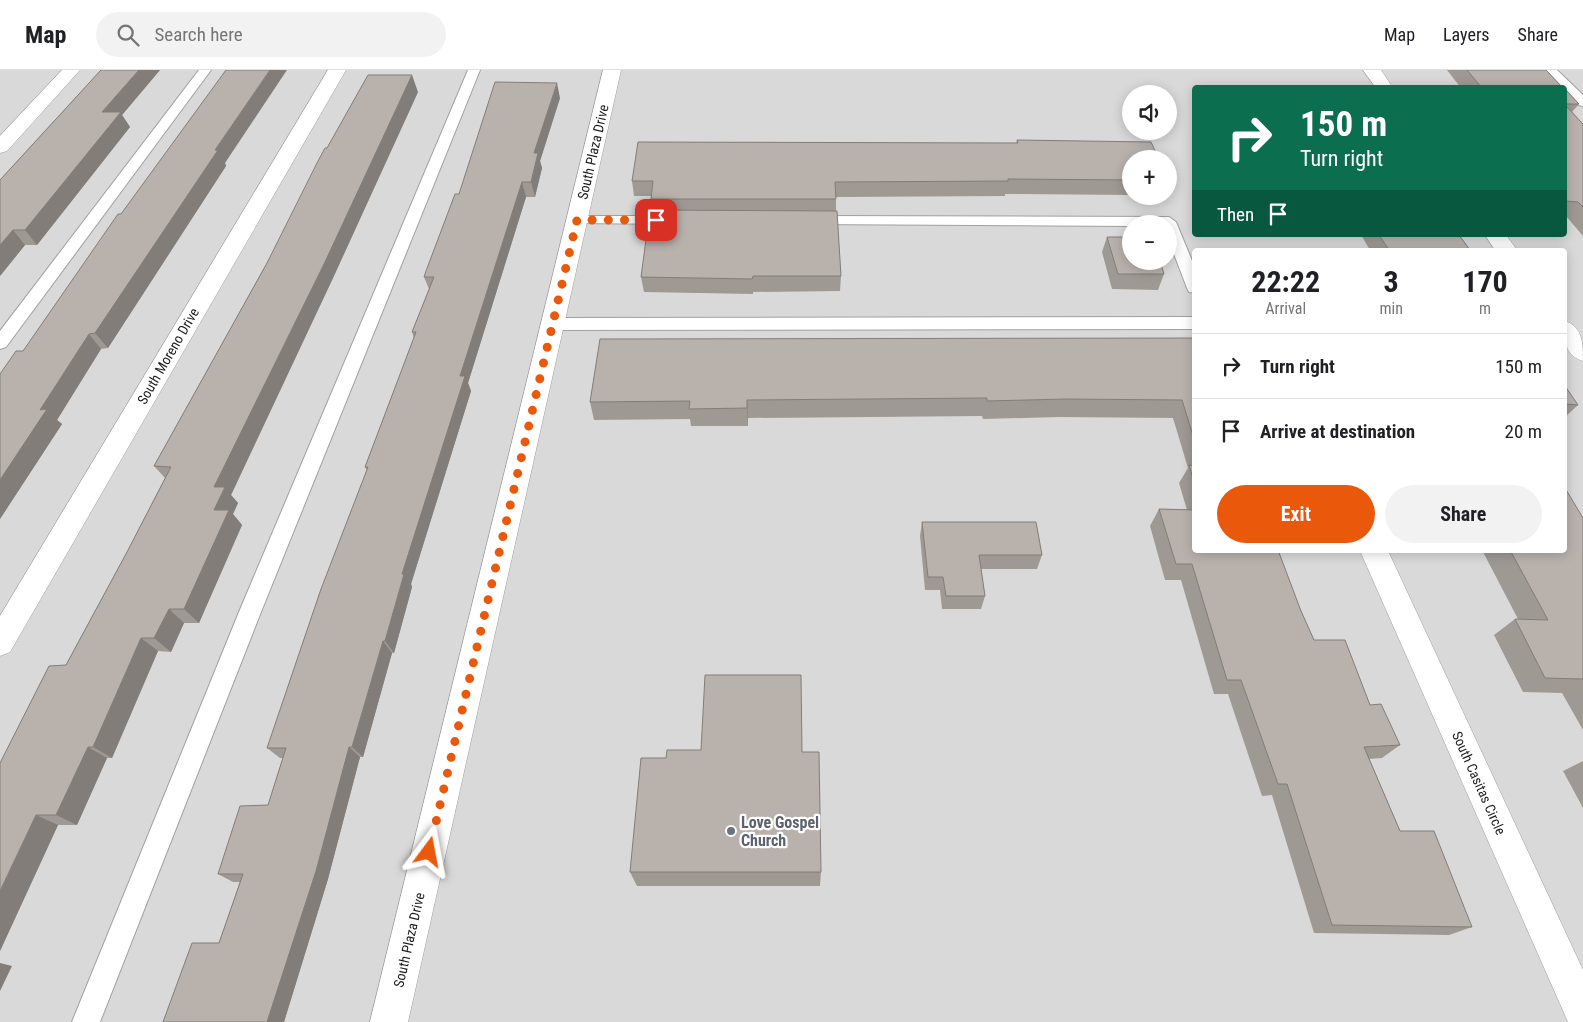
<!DOCTYPE html>
<meta charset="utf-8">
<style>
body{margin:0;font-family:"Roboto Condensed",sans-serif;background:#f2f2f2;color:#202124;height:100vh;display:flex;flex-direction:column;font-size:19px;white-space:nowrap}
*{box-sizing:border-box;margin:0}
p{font-size:16px;color:#757577}
.icon{flex:none;width:28px;height:28px;fill:none;stroke:currentColor;stroke-width:2;stroke-linecap:round;stroke-linejoin:round}
.map{position:relative;flex:1;overflow:hidden}
.details{position:absolute;left:1192px;top:178px;width:375px;height:305px;display:flex;flex-direction:column;background:#fff;border-radius:5px;box-shadow:0 2px 12px #0003}
.details>*{flex:none}
.guide{position:absolute;left:1192px;top:15px;width:375px;height:152px;border-radius:5px;box-shadow:0 2px 12px #0003;background:#0b6e4f;color:#fff;overflow:hidden}
.buttons{position:absolute;left:1122px;top:15px;display:grid;gap:10px}
.buttons a{display:grid;place-items:center;width:55px;height:55px;border-radius:50%;background:#fff;box-shadow:0 2px 12px #0003;font-size:25px}
.pin{position:absolute;display:grid;place-items:center;width:42px;height:42px;color:#fff;margin:-21px;border-radius:10px;box-shadow:0 2px 8px #0006}
.me{position:absolute;width:55px;margin:-28px;rotate:13deg;stroke-linejoin:round;filter:drop-shadow(0 0 4px #0008)}
.turn{display:flex;align-items:center;gap:18px;height:105px;padding:0 25px;font-size:22px}
.turn .icon{width:65px;height:65px;stroke-width:2.5}
.turn b{display:block;font-size:35px;line-height:42px}
.then{display:flex;align-items:center;height:48px;padding:0 25px;background:#0003;gap:10px;font-size:19px}
.eta{display:flex;justify-content:space-evenly;align-items:center;height:85px;text-align:center}
.eta b{font-size:30px;font-weight:700;line-height:35px}
.cta{display:flex;gap:10px;margin-top:auto;padding:10px 25px}
.cta a{flex:1;height:58px;border-radius:30px;background:#ea580c;color:#fff;font-size:20px;font-weight:700;line-height:58px;text-align:center}
.cta a+a{background:#f2f2f2;color:#202124}
ul{padding:0;list-style:none}
li{display:flex;align-items:center;gap:15px;height:65px;padding:0 25px;border-top:1px solid #e0e0e0}
li div{flex:1}
li b{display:block;font-size:19px}
li em{font-style:normal}
header{display:flex;align-items:center;gap:30px;box-sizing:border-box;height:70px;padding:0 25px;background:#fff;border-bottom:1px solid #e0e0e0}
header strong{font-size:24px}
nav{display:flex;gap:28px;margin-inline-start:auto;font-size:18px}
.search{width:350px;height:45px;background:#f2f2f2;display:flex;align-items:center;gap:12px;box-sizing:border-box;padding:0 18px;border-radius:28px;color:#757577;font-size:19px}
.map>svg:first-child{display:block}
</style>
<header>
<strong>Map</strong>
<div class="search"><svg class="icon" aria-label="search" viewBox="0 0 24 24"><circle cx="10" cy="10" r="6"/><path d="M15 15l6 6"/></svg>Search here</div>
<nav><a>Map</a><a>Layers</a><a>Share</a></nav>
</header>
<div class="map">
<svg width="1583" height="952" viewBox="0 0 1583 952">
<rect width="100%" height="100%" fill="#eceae3"/>
<path fill="#dad9d9" fill-rule="evenodd" d="M0,0H1583V952H0ZM1195,18H1565V165H1195ZM1131,24H1169V61H1131ZM1131,89H1169V126H1131ZM1131,154H1169V191H1131ZM1195,180H1565V480H1195Z"/>
<g fill="none" stroke-linecap="round" stroke-linejoin="round">
<g stroke="#a0a0a0" stroke-width="2">
<path id="service" d="M199,0H211L6,277L0,279V261Z
M468,0H480L261,542L100,952H72L239,542Z
M1544,0H1557L1583,25V36L1578,35L1565,22V18H1561Z
M577,146H675L682,150L675,154L572,153L570,150L572,147Z
M811,146L1169,147L1176,152L1195,198V223L1189,222L1187,218L1169,171V154H1131V156L806,154L804,151L806,148Z
M1195,247V259L553,260L547,258L545,254L547,250L553,248Z"/>
</g>
<g stroke="#a0a0a0" stroke-width="1">
<path id="minor" d="M62,0H80L7,81L0,83V66Z
M328,0H346L10,582L0,586V546Z
M603,0H621L408,952H370Z
M1363,0H1381L1393,18H1376Z
M1485,165H1506L1517,180H1495Z
M1565,251C1583,257 1583,274 1583,291C1563,285 1565,268 1565,251Z
M1363,480H1387L1389,483L1583,900V952H1568L1361,483Z"/>
</g>
<use href="#service" fill="#fff" fill-rule="evenodd"/>
<use href="#minor" fill="#fff" fill-rule="evenodd"/>
</g>
<path fill="#9f9994" d="M101,0H160L122,45L130,57L37,175H25L0,206V110Z
M1447,0H1546L1563,18H1461Z
M1565,19L1579,34L1572,42L1583,54V166L1566,146H1565Z
M418,22L333,208L231,425L238,433L233,444L242,455L199,553H184L171,582L158,581L112,688H107L77,755H58L0,881L66,595L127,482L165,408L154,396L267,193L327,78Z
M560,28L540,91L542,98L535,127H526L468,313L471,321L411,514L412,517L394,583H392L363,687H360L328,809L284,952H163L219,873L240,812H233L218,804L268,735L283,688H280L267,678L367,401L365,397L414,268L412,262L429,219L424,207L459,124Z
M1017,70L1131,89V125L1005,124V126L836,127V141L841,206L840,221L753,222V224L644,222L641,207L653,140L651,126H634L632,111L1016,73Z
M225,93L226,96L108,278L101,279L57,350L62,354L0,449L23,281L121,144Z
M1361,165H1459L1470,180H1370Z
M1107,167L1164,204L1158,220L1112,219L1102,182Z
M1195,268V480L1301,541L1314,570L1370,635L1400,675L1382,688L1369,689L1400,761L1472,857L1449,865L1314,863L1272,725L1262,726L1228,624H1214L1181,510H1165L1150,456L1159,439L1187,440L1179,413L1188,398L1173,348L1059,347L983,349L982,346L748,348V356H691L690,349L594,350L590,332Z
M1565,316L1578,335L1565,347Z
M1583,448V660L1562,623L1523,622L1494,565L1515,549H1518L1482,480H1565Z
M922,452L1042,485L1037,499H981L985,526L981,539H942L940,520H925L920,466Z
M802,682L821,802L820,816H637L630,802L666,688Z
M1583,691V738L1563,701Z"/>
<path fill="#827d78" d="M139,0H160L122,45L130,57L37,175L25,160L102,42Z
M270,0H287L225,93L226,96L108,278L95,263L215,80Z
M412,5L418,22L333,208L231,425L238,433L233,444L242,455L199,553L184,539L214,440V417Z
M557,13L560,28L540,91L542,98L535,127L531,112L534,83Z
M522,112L526,127L468,313L471,321L411,514L412,517L394,583L385,571L402,504L460,306Z
M13,160L25,175L0,206V175Z
M89,264L101,279L57,350L62,354L0,449V410L40,340Z
M747,330L748,348V356L747,338Z
M169,539L184,553L171,582L154,568Z
M141,568L158,581L112,688L93,677Z
M383,571L392,583L363,687L352,677Z
M88,677L107,688L77,755L56,745Z
M349,677L360,687L328,809L284,952H267Z
M36,745L58,755L0,881V821Z
M0,893L12,896L0,921Z"/>
<path fill="#b9b2ac" stroke="#827d78" d="M101,0H139L102,42H121L25,160H13L0,175V110Z
M226,0H270L215,80H218L95,263L89,264L40,340L47,339L0,410V304L16,281H23L118,144H121Z
M1467,0H1546L1563,18H1482Z
M368,5H412L325,192L214,417H225L214,440H229L184,539H169L154,568H141L93,677H88L56,745H36L0,821V693L49,596L66,595L127,482L171,397L154,396L267,193L318,91L325,78H327Z
M495,12L557,13L534,83H538L531,112H522L460,306H465L402,504H404L385,571H383L352,677H349L316,801L267,952H163L192,873H219L243,804H218L240,736L268,735L286,678H267L321,519L368,397H365L416,262H412L434,207H424L426,201L455,124H459Z
M1565,19L1579,34H1565Z
M1565,35L1583,54V137L1578,132L1565,131Z
M1017,70L1151,72L1159,89H1131V110L1008,109V111L835,112L836,129H651L653,111H632L638,72L1018,73Z
M650,140L837,141L841,206H753L752,209L641,207Z
M1379,165H1459L1470,180H1389Z
M1107,167H1131V191H1160L1164,204H1118Z
M1195,268V372L1182,330L1066,329L987,331V328L747,330V338L689,339L690,331L590,332L600,269Z
M1565,316L1578,335L1565,334Z
M1189,395L1195,396V415Z
M1565,418L1583,448V609L1545,608L1515,549L1548,550L1510,480H1565Z
M1159,439L1195,440V480H1278L1301,541L1314,570H1345L1370,635L1381,634L1400,675L1364,677L1400,761H1434L1472,857L1332,855L1287,714H1278L1241,610H1227L1192,494H1176Z
M922,452H1036L1042,485H979L985,526H946L943,507H928Z
M705,605H801L802,682H819L821,802H630L641,688H666L667,680H701Z"/>
<g fill="none" stroke-linecap="round" stroke-linejoin="round">
<path stroke="#ea580c" stroke-width="9" stroke-dasharray="0 16.2" d="M429,782L577,150H656"/>
</g>
<circle fill="#6b7280" stroke="#fff" stroke-width="2" cx="731" cy="761" r="5"/>
<g text-anchor="middle" stroke-width="4.5" stroke-linejoin="round" paint-order="stroke">
<g font-size="14" fill="#1c1c1c" stroke="#fff">
<text transform="translate(593 82) rotate(-77)" y="5">South Plaza Drive</text>
<text transform="translate(168 286) rotate(-60)" y="5">South Moreno Drive</text>
<text transform="translate(1479 713) rotate(66)" y="5">South Casitas Circle</text>
<text transform="translate(409 870) rotate(-77)" y="5">South Plaza Drive</text>
</g>
<g font-size="16" font-weight="bold" fill="#5b616d" stroke="#fff" text-anchor="start">
<text x="741" y="758">Love Gospel<tspan x="741" dy="18">Church</tspan></text>
</g>
</g>
</svg>
<div class="buttons">
<a><svg class="icon" aria-label="sound" viewBox="0 0 24 24"><path d="M4 9h4l5-4v14l-5-4H4zM17 9q2 3 0 6"/></svg></a>
<a>+</a>
<a>−</a>
</div>
<div class="pin" style="left:656px;top:150px;background:#d93025"><svg class="icon" aria-label="arrive" viewBox="0 0 24 24"><path d="M6 21V4h12l-3 4 3 4H6"/></svg></div>
<svg class="me" style="left:429px;top:782px" viewBox="-20 -20 40 40"><path d="M0-17L14 15 0 8-14 15z" fill="#ea580c" stroke="#fff" stroke-width="4"/></svg>
<div class="guide">
<div class="turn"><svg class="icon" aria-label="right" viewBox="0 0 24 24"><path d="M7 20v-9h11M14 6l5 5-5 5"/></svg><div><b>150 m</b>Turn right</div></div>
<div class="then">Then<svg class="icon" aria-label="arrive" viewBox="0 0 24 24"><path d="M6 21V4h12l-3 4 3 4H6"/></svg></div>
</div>
<section class="details">
<div class="eta">
<div><b>22:22</b><p>Arrival</p></div>
<div><b>3</b><p>min</p></div>
<div><b>170</b><p>m</p></div>
</div>
<ul>
<li><svg class="icon" aria-label="right" viewBox="0 0 24 24"><path d="M7 20v-9h11M14 6l5 5-5 5"/></svg><div><b>Turn right</b></div><em>150 m</em></li>
<li><svg class="icon" aria-label="arrive" viewBox="0 0 24 24"><path d="M6 21V4h12l-3 4 3 4H6"/></svg><div><b>Arrive at destination</b></div><em>20 m</em></li>
</ul>
<div class="cta"><a>Exit</a><a>Share</a></div>
</section>
</div>
